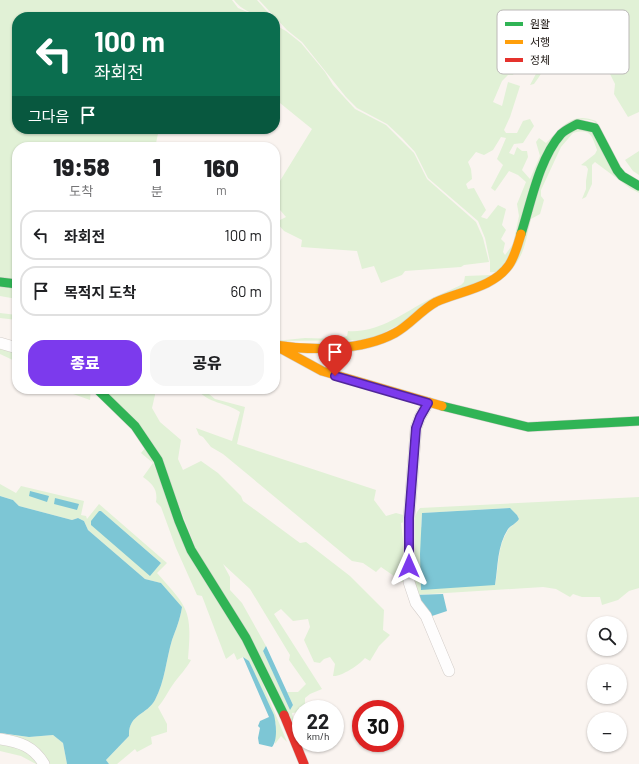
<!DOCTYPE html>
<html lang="ko">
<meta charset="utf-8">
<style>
body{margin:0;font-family:Barlow,"Noto Sans KR",sans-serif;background:#f6f6f6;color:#202124;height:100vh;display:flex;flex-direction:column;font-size:15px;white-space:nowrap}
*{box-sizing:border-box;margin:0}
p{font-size:13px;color:#757577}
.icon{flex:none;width:22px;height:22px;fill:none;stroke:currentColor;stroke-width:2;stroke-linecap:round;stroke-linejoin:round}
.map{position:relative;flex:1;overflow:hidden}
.sheet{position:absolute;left:12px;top:142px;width:268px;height:252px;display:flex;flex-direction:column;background:#fff;border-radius:16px;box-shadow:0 1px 3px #0004}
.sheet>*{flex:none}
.top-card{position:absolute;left:12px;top:12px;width:268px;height:122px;border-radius:16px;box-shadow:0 1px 3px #0004;background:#0b6e4f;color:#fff;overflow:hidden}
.tools{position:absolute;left:587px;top:616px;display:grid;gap:8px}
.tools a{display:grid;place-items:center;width:40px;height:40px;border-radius:50%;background:#fff;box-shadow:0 1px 3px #0004;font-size:20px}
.speed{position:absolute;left:292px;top:700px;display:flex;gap:8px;font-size:20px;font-weight:700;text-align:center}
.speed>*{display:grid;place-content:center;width:52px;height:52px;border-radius:50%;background:#fff;box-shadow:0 1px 3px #0004;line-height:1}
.speed small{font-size:10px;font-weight:400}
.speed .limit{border:6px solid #d22;background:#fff;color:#111}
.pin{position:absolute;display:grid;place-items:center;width:34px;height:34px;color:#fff;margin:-41px -17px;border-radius:50% 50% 50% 0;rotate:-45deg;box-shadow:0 0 4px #0007}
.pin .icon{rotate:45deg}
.me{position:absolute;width:44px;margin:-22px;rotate:0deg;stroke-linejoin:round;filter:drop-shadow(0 0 3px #0008)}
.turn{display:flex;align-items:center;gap:14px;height:84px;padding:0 16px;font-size:18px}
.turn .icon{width:52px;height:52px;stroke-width:2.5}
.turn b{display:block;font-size:28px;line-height:34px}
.then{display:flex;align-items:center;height:38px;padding:0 16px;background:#0003;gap:8px;font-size:15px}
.eta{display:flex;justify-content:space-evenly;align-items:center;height:68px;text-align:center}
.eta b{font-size:24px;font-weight:800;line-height:28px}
.action{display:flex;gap:8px;margin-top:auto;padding:8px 16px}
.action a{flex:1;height:46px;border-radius:16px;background:#7c3aed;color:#fff;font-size:16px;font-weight:800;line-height:46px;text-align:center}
.action a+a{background:#f6f6f6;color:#202124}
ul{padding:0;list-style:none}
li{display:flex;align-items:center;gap:12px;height:50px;margin:0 8px 6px;padding:0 8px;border:2px solid #e0e0e0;border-radius:16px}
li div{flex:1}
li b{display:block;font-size:15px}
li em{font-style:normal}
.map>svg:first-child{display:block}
</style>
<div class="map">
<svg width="639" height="764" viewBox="0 0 639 764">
<rect width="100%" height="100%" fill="#faf4f0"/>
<path fill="#e1f1d6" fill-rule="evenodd" d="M0,0H232L238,8L258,17H17V129H159L156,143L149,142L148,147H17V282L0,280Z
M234,0H257L272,17C258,17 242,11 234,0Z
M259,0H639V112L628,117L614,94L615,84L606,66L618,60L614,49L603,51L553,33L549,41L552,45L570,47L574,61L572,65L564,55L560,59L552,57C545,66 541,75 534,84L530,85L538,70L542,50L538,40L530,38L523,46L512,45L509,62H513L518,52L522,54L513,75H508L502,81L493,102L502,106L508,82L520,86L510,117L504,130L506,133H517L523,121L530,119L534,126L523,143L514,144L509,153L514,155L517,147L522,151H527L528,157L522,170L530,179L540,156L536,142L539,138L546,143C562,128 571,111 596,121C610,142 613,171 639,182V183C612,173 609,144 595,122C546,101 525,220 515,249C512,259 501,275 490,272V262L485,238L478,221L428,178L415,152L402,138L387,124L357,108L346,97L302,42L287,30ZM501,137L506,138L497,159L503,165L491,188L495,191L509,171L518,175L526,182L517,204L519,216L513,244L505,255L503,252L505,243L501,239L506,230L502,225L506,209L498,205L487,219L481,217L486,210L474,188L468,189L466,184L472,179L471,169L468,162L476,152L484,155L493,150Z
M275,25L286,31L301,43L325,72L333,85L355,109L386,125L414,153L427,179L476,222L483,238L489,262L464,265L461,267L405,271L402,275L381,283L374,266L362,269L357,251L301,247L302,240L284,231L276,222L286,217L275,204V189L312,129L275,99V66L277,64L275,62Z
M578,125L592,128C610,151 607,177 639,189V193L631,189L595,162L592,165V184L586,197L582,199L586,189V181L588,169L586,166L581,165L595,154L597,150C592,136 591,128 573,133L561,147L541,190V196L544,200L540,214L531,219C524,248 524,261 499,281V278C505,272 512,265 517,257C523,247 524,233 526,222C533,194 550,136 578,125Z
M639,151V175L633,171L625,160Z
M492,275L370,340L275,341L305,338L339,339L347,336L348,331C375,333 396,318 419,305C432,297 447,292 461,285L464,282L465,276Z
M0,285L17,287V299L0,296Z
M0,313L17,315V320L0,318Z
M0,346L17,350V362L0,354Z
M59,389H91L90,400Z
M101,389H154L155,395L152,408L160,422L181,440L178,459L183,470L201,461L218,473L241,496L243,501L300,543L306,542L350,576L384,610L383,630L390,635L379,646L370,661L365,658C359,665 341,677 333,676L335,664L330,657L324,659L320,663L314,662L304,640L310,627L308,619L293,621L281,609L274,614L322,689L310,694L305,698V707L299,712L292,713L295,726L204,569L164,468ZM223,564L250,589L290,655L289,660L306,684L298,692H287L293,705L290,709L263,651L266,646L242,603L230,590V577Z
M197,389H203L215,399L245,407L237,444L376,490L374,500L386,516L396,513L407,516V521L401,523L404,547V583L381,567L376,572L363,563L352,561L223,454L211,447L203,437L199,435L196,428L232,441L240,412C226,402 208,404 197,389Z
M146,447L167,494L245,641L287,742L281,736L275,744L276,724L249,661L243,657L237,660L234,653L226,659L202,596L197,595L176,548L161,507L156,502C158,490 153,484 143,477L153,463L141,453Z
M0,484L16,493L21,486L84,501L81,515L86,516L87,519L99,504L167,563L157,573C189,609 192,610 188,659L191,660C186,669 180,675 174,683C168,691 165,699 158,707L167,724V732L151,737L152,744L137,752L135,749L117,764H109L106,760L129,736C128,714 147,715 155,700C165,681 166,660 172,640C176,629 180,620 182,607L161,583L145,579L88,530L84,521L78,518L72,520L19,506L13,500L0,496ZM99,511H101L161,563L150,575L92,525Z
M639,497V588L629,591L618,600L602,605L600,597H582L573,594L570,597L556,589L543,587L414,595L412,517H415L417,512L420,508ZM509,508L517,515L519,519C516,524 511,525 508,530C497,547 499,566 495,585L421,527L422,513Z
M0,733L29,737L53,735L63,743L67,764H48L0,736Z
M0,742L19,745L40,764H36L21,756L0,751Z"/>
<path fill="#7dc6d5" d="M30,491L49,496L47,502L29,496Z
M0,496L13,500L19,506L72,520L78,518L84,521L88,530L145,579L161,583L182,607C180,620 176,629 172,640C166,660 165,681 155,700C147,715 128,714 129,736L106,760L109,764H67L63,743L53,735L29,737L0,733Z
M55,498L79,504L77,510L54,504Z
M510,508L517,515L519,519C516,524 511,525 508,529C497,546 498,566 495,585L421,590L420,554L422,513Z
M99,511H101L161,563L150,576L91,525V521Z
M443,594L447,611L429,617L414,595Z
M266,646L293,705L290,710L263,651Z
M243,657L249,661L274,715C276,723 278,740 272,747L259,744L258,738L260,728L258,726L260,721L269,717Z"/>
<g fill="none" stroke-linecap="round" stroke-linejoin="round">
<g stroke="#d4ceca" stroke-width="12">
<path id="street" d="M0,343L17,348
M428,403L420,417L416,428L409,518V582L416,603L426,616L449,671
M0,739C20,742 33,746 44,764"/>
</g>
<g stroke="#d4ceca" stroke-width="10">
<path id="fast" d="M521,234C531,203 539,159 561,134C565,130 572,127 577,124L595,128L617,170L622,176L639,186
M0,282L17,284
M97,389L135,426L158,460L179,521L191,550L246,638L284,715
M442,406L528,427L639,421"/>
</g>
<g stroke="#d4ceca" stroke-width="10">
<path id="slow" d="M275,345C311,351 362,351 395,333C410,325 421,310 436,302C460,291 493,288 509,265C515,256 518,244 521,234
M278,347L322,371L442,406"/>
</g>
<g stroke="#d4ceca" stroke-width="10">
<path id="jam" d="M284,715L304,764"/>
</g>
<use href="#street" stroke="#fefdfd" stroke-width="11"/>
<use href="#fast" stroke="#30b455" stroke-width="9"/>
<use href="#slow" stroke="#ff9f0a" stroke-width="9"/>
<use href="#jam" stroke="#e5322d" stroke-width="9"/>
</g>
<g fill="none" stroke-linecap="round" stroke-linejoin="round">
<g stroke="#51269a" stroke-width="10">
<path id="route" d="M335,376L428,403L420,417L416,428L409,518V566"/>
</g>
<use href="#route" stroke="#7c3aed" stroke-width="7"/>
</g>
<rect x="497" y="10" width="132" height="64" rx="6" fill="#fff" stroke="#bbb8b7" stroke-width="1"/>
<rect x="505" y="22" width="18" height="4" fill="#30b455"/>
<rect x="505" y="40" width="18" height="4" fill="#ff9f0a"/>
<rect x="505" y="58" width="18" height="4" fill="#e5322d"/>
<g font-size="11" fill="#1b1410">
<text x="530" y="28">원활</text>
<text x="530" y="46">서행</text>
<text x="530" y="64">정체</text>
</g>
</svg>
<div class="tools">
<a><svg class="icon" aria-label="search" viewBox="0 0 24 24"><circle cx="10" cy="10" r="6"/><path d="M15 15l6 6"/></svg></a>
<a>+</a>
<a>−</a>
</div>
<div class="speed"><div>22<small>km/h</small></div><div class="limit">30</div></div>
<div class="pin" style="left:335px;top:376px;background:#d93025"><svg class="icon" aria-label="arrive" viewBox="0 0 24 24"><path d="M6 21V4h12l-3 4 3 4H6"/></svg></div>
<svg class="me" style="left:409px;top:566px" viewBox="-20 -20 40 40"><path d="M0-17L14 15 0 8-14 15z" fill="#7c3aed" stroke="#fff" stroke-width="4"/></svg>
<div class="top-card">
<div class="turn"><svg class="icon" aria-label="left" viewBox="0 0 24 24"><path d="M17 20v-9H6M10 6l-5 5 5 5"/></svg><div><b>100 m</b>좌회전</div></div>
<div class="then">그다음<svg class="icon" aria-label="arrive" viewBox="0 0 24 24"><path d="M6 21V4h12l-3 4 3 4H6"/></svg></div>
</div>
<section class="sheet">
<div class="eta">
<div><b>19:58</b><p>도착</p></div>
<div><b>1</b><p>분</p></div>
<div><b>160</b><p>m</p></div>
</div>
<ul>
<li><svg class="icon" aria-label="left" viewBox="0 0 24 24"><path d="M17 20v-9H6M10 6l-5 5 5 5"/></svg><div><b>좌회전</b></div><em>100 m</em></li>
<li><svg class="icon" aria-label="arrive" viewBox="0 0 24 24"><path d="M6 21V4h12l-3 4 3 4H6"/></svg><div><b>목적지 도착</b></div><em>60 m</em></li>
</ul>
<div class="action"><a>종료</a><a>공유</a></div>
</section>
</div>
